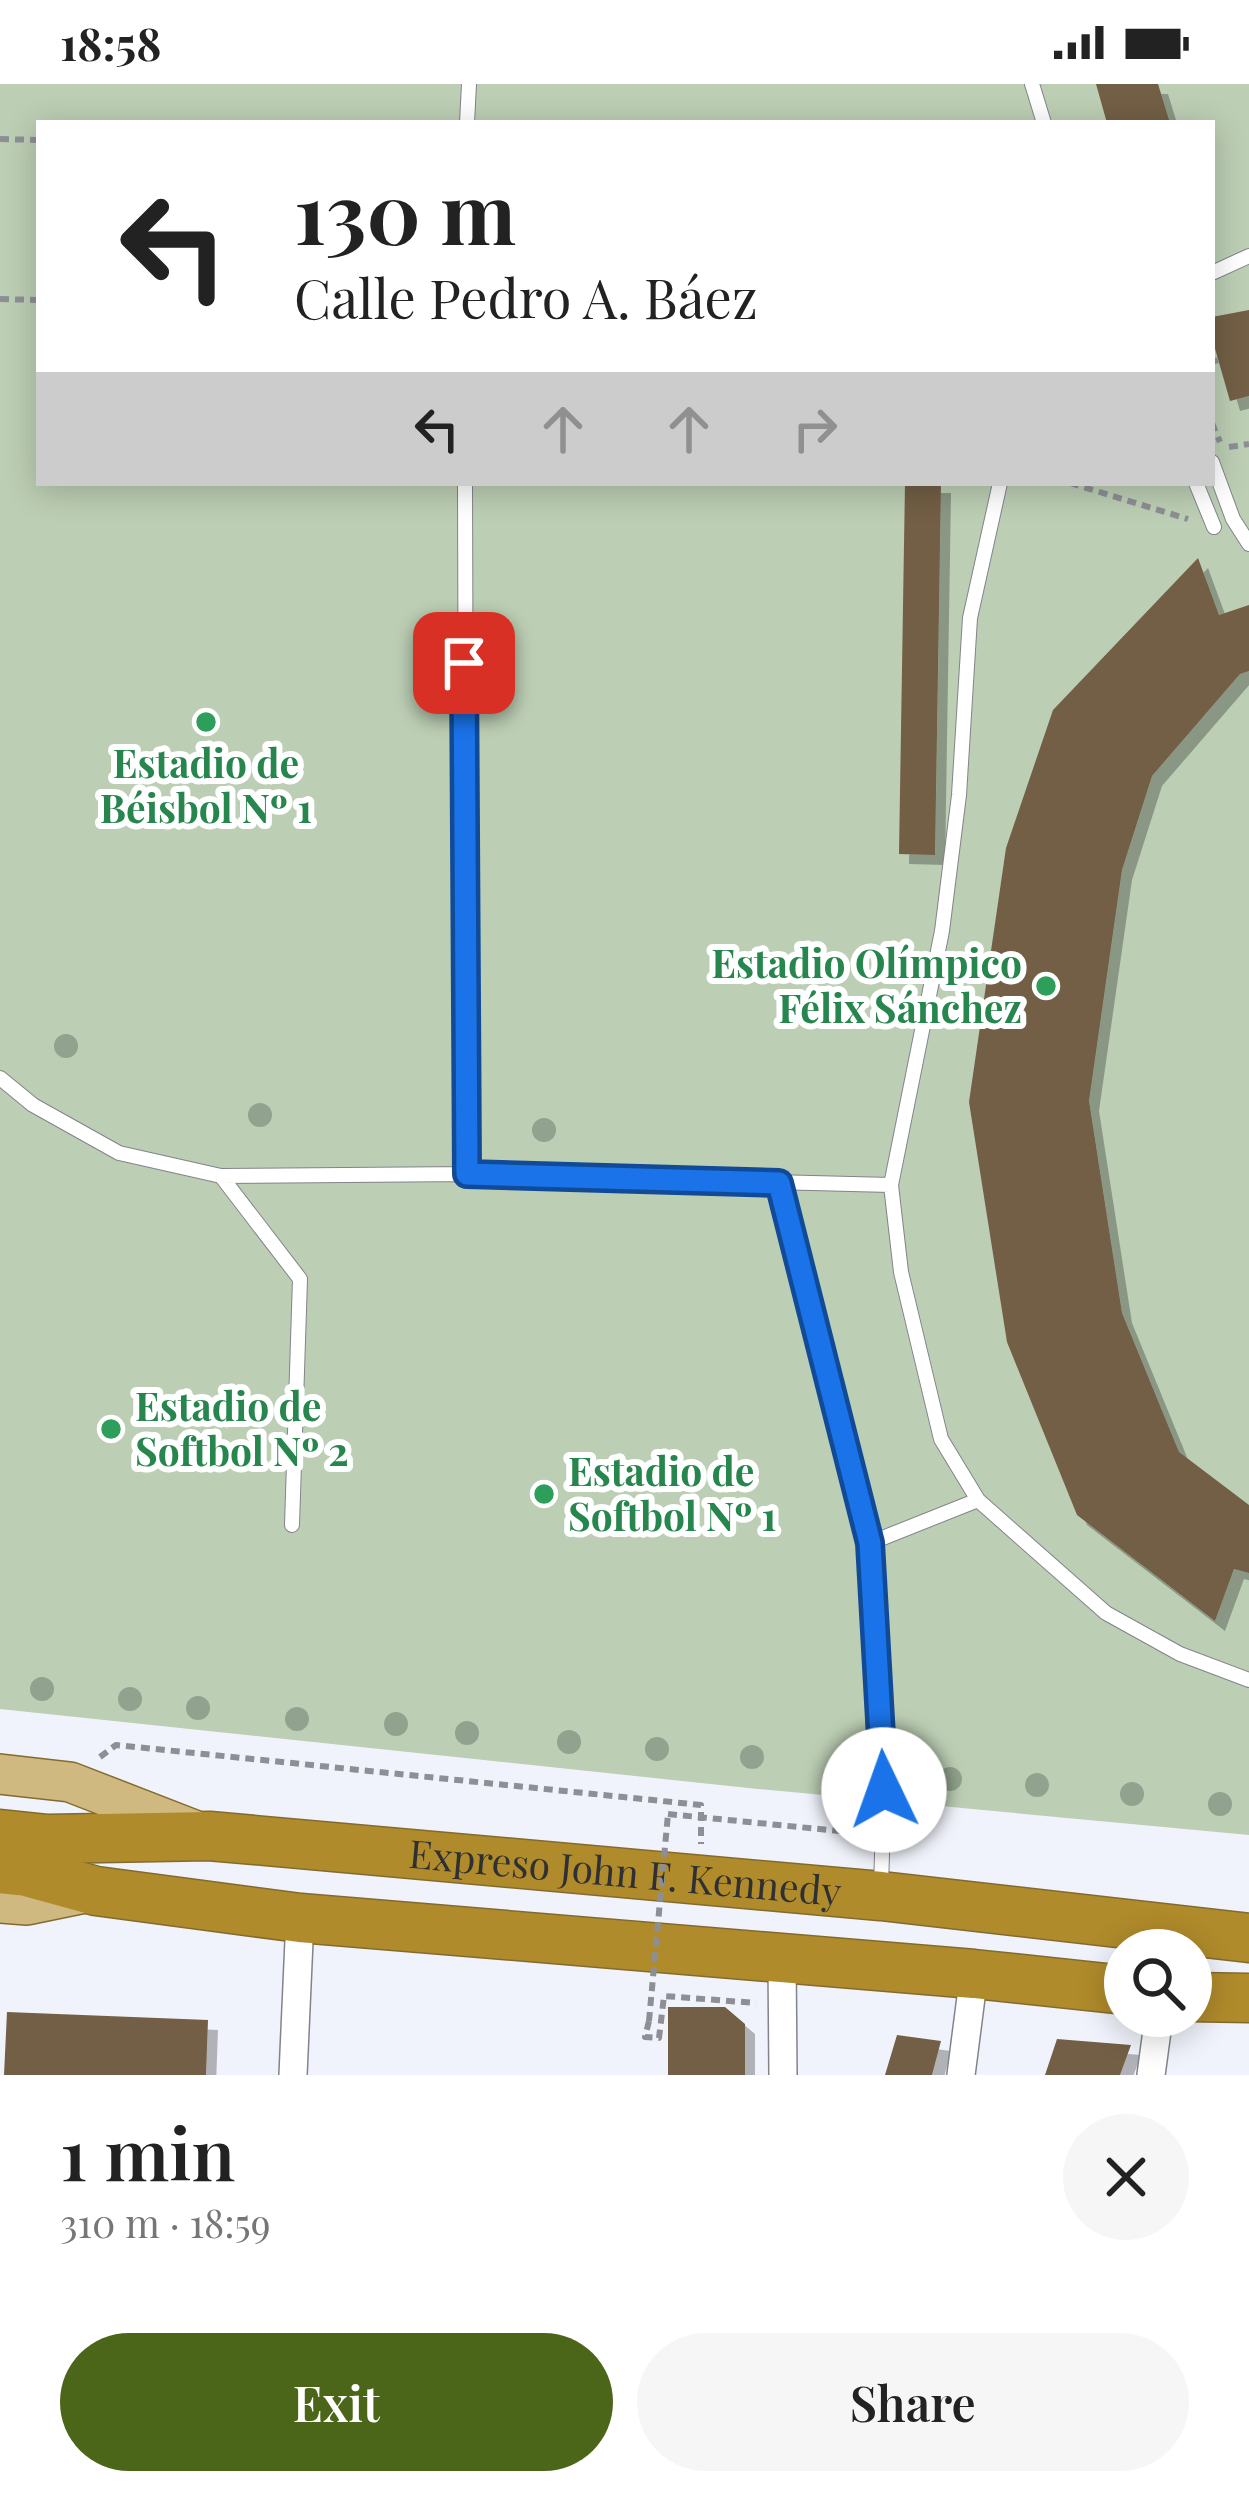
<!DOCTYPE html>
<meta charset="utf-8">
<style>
body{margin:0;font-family:"Playfair Display",serif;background:#f6f6f6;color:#222;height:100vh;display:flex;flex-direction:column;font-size:45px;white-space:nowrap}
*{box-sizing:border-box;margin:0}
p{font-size:39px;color:#767676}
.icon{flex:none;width:66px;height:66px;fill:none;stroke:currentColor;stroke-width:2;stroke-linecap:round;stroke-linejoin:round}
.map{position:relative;height:1991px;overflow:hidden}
.drawer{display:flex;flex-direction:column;background:#fff;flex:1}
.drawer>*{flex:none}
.guide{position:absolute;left:36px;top:36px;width:1179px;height:366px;border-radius:0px;box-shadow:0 6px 30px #0003;background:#fff;color:#222;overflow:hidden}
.tools{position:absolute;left:1104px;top:1845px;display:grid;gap:24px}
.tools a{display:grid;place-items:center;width:108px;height:108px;border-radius:50%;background:#fff;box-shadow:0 6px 30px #0003;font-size:60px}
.pin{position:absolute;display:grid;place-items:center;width:102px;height:102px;color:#fff;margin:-51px;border-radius:24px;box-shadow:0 6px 18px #0006}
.me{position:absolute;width:132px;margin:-66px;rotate:357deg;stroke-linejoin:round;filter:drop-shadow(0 0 9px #0008)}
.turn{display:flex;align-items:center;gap:42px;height:252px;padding:0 60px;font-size:54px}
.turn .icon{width:156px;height:156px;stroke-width:2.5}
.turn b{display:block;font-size:84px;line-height:102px}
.lanes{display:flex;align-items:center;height:114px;padding:0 60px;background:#0003;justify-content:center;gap:60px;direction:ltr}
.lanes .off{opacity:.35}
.round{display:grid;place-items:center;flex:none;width:126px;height:126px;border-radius:63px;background:#f6f6f6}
.head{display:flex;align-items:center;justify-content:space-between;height:204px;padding:0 60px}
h1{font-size:72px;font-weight:600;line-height:90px}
.cta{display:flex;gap:24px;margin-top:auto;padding:24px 60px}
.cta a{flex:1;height:138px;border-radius:72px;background:#4b6618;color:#fff;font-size:48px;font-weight:600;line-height:138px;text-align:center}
.cta a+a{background:#f6f6f6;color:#222}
.status{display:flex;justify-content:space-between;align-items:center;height:84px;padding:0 60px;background:#fff;direction:ltr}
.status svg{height:33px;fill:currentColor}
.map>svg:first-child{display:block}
</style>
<div class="status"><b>18:58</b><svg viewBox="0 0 49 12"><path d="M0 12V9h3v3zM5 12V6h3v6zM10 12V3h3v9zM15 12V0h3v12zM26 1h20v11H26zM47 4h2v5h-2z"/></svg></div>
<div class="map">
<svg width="1249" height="1991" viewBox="0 0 1249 1991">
<defs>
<filter id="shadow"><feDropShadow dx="10" dy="10" stdDeviation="0" flood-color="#0004"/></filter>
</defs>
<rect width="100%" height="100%" fill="#f0f3fb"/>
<path fill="#bcceb4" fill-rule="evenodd" d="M0,0H1249V1751L758,1705L0,1625ZM39,39H1212V399H39Z"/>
<path fill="#725f44" filter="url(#shadow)" d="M1096,0H1158L1170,39H1107Z
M1249,226V312L1230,317L1212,254V233Z
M905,399H941L935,771L899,770Z
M1198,474L1219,531L1249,521V587L1240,590L1152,692L1122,786L1089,1017L1122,1229L1179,1368L1249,1421V1489L1234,1485L1215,1537L1077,1431L1007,1258L969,1018L1006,764L1053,626Z
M668,1923H725L745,1940V1991H668Z
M7,1928L208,1936L206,1991H4Z
M897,1951L941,1957L932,1991H885Z
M1057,1955L1131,1961L1120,1991H1045Z"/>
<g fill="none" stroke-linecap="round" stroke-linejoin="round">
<g stroke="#82848b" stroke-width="16">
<path id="lane" d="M1032,0L1044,39
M467,39L469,0
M1212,189L1249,172
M1212,378L1233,435L1249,460
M465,399L467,1090
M1000,399L970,534L959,711L942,847L891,1101L901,1188L941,1355L978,1416L1106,1529L1180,1570L1249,1596
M1196,399L1214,443
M0,994L33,1021L119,1069L221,1092L467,1090L891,1101
M221,1092L300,1195L292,1441
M779,1099L870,1459L884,1707L881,1802
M870,1459L978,1416"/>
</g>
<g stroke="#82848b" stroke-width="30">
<path id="street" d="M782,1876L783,1991
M293,1991L300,1834
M961,1991L974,1890
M1151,1991L1159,1932"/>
</g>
<g stroke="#836b2e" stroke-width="42">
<path id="primary" d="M0,1690L70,1698L199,1748
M0,1819L27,1821L95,1807"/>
</g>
<g stroke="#836b2e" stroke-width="51">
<g id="highway">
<path id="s1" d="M0,1750L48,1755L209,1752L881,1812L1249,1854"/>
<path d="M0,1785L27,1788L96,1807L300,1834L974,1890L1125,1906"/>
<path d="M1191,1913L1249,1914"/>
</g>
</g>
<path stroke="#8d8f94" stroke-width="6" stroke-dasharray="9 6" stroke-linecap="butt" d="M0,55L39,56
M0,215L39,216
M1212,278L1218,276
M1212,339L1220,358
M1229,363L1249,360
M1070,399L1188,435
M100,1673L116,1661L701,1721V1760
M668,1730L859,1749
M649,1937L645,1953L659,1954L664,1912L756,1919"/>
<use href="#lane" stroke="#fff" stroke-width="14"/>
<use href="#street" stroke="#fff" stroke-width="27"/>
<use href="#primary" stroke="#d0b980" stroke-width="39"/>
<use href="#highway" stroke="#b08b2b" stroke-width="48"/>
<path stroke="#8d8f94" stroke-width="6" stroke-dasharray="9 6" stroke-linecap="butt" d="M649,1937L668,1730"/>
</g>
<g fill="#91a38e">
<circle cx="66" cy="962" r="12"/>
<circle cx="260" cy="1031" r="12"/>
<circle cx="544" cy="1046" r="12"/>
<circle cx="42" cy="1605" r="12"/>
<circle cx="130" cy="1615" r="12"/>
<circle cx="198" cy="1624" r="12"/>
<circle cx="297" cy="1635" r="12"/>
<circle cx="396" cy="1640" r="12"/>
<circle cx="467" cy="1649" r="12"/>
<circle cx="569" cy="1658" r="12"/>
<circle cx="657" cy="1665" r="12"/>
<circle cx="752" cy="1673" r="12"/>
<circle cx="839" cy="1684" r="12"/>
<circle cx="950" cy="1695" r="12"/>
<circle cx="1037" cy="1701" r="12"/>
<circle cx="1132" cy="1710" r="12"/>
<circle cx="1220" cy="1720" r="12"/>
</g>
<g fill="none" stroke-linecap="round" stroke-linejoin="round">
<g stroke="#114b97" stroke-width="30">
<path id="route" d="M464,579L467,1090L779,1099L870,1459L884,1706"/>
</g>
<use href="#route" stroke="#1a73e8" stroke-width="21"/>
</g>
<g fill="#2e9e5b" stroke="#fff" stroke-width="4.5">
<circle cx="206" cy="638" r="12"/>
<circle cx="1046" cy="902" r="12"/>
<circle cx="111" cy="1345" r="12"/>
<circle cx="544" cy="1410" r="12"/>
</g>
<g text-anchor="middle" stroke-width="12" stroke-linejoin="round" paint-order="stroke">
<g font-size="39" font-weight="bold" fill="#27864d" stroke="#fff" text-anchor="start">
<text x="206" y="694" text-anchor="middle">Estadio de<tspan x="206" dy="45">Béisbol Nº 1</tspan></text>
<text x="1022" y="894" text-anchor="end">Estadio Olímpico<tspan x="1022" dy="45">Félix Sánchez</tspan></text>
<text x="135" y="1337">Estadio de<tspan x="135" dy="45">Softbol Nº 2</tspan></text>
<text x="568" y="1402">Estadio de<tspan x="568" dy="45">Softbol Nº 1</tspan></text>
</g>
<g font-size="39" fill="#2f3033" stroke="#fff">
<text dy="14" stroke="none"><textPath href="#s1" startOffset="627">Expreso John F. Kennedy</textPath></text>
</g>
</g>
</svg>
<div class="tools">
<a><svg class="icon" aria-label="search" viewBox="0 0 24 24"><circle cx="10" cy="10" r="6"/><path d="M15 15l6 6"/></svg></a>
</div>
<div class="pin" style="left:464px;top:579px;background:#d93025"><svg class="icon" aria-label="arrive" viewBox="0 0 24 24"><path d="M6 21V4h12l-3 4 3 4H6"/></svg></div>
<svg class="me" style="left:884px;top:1706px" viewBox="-20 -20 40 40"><circle r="19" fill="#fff"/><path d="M0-13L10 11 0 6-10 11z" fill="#1a73e8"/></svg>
<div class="guide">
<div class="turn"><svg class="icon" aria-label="left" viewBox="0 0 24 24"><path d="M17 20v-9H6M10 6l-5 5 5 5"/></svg><div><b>130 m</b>Calle Pedro A. Báez</div></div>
<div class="lanes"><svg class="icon" aria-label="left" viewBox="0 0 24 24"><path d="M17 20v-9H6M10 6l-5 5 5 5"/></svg><svg class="icon off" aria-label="ahead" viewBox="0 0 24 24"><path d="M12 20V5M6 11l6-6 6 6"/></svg><svg class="icon off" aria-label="ahead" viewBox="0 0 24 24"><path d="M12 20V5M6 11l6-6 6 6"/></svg><svg class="icon off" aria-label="right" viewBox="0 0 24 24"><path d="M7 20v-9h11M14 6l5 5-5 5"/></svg></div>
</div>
</div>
<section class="drawer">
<div class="head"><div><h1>1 min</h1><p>310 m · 18:59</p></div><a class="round"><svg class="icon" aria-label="close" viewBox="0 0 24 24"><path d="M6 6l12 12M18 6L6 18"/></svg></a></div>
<div class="cta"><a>Exit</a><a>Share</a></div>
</section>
